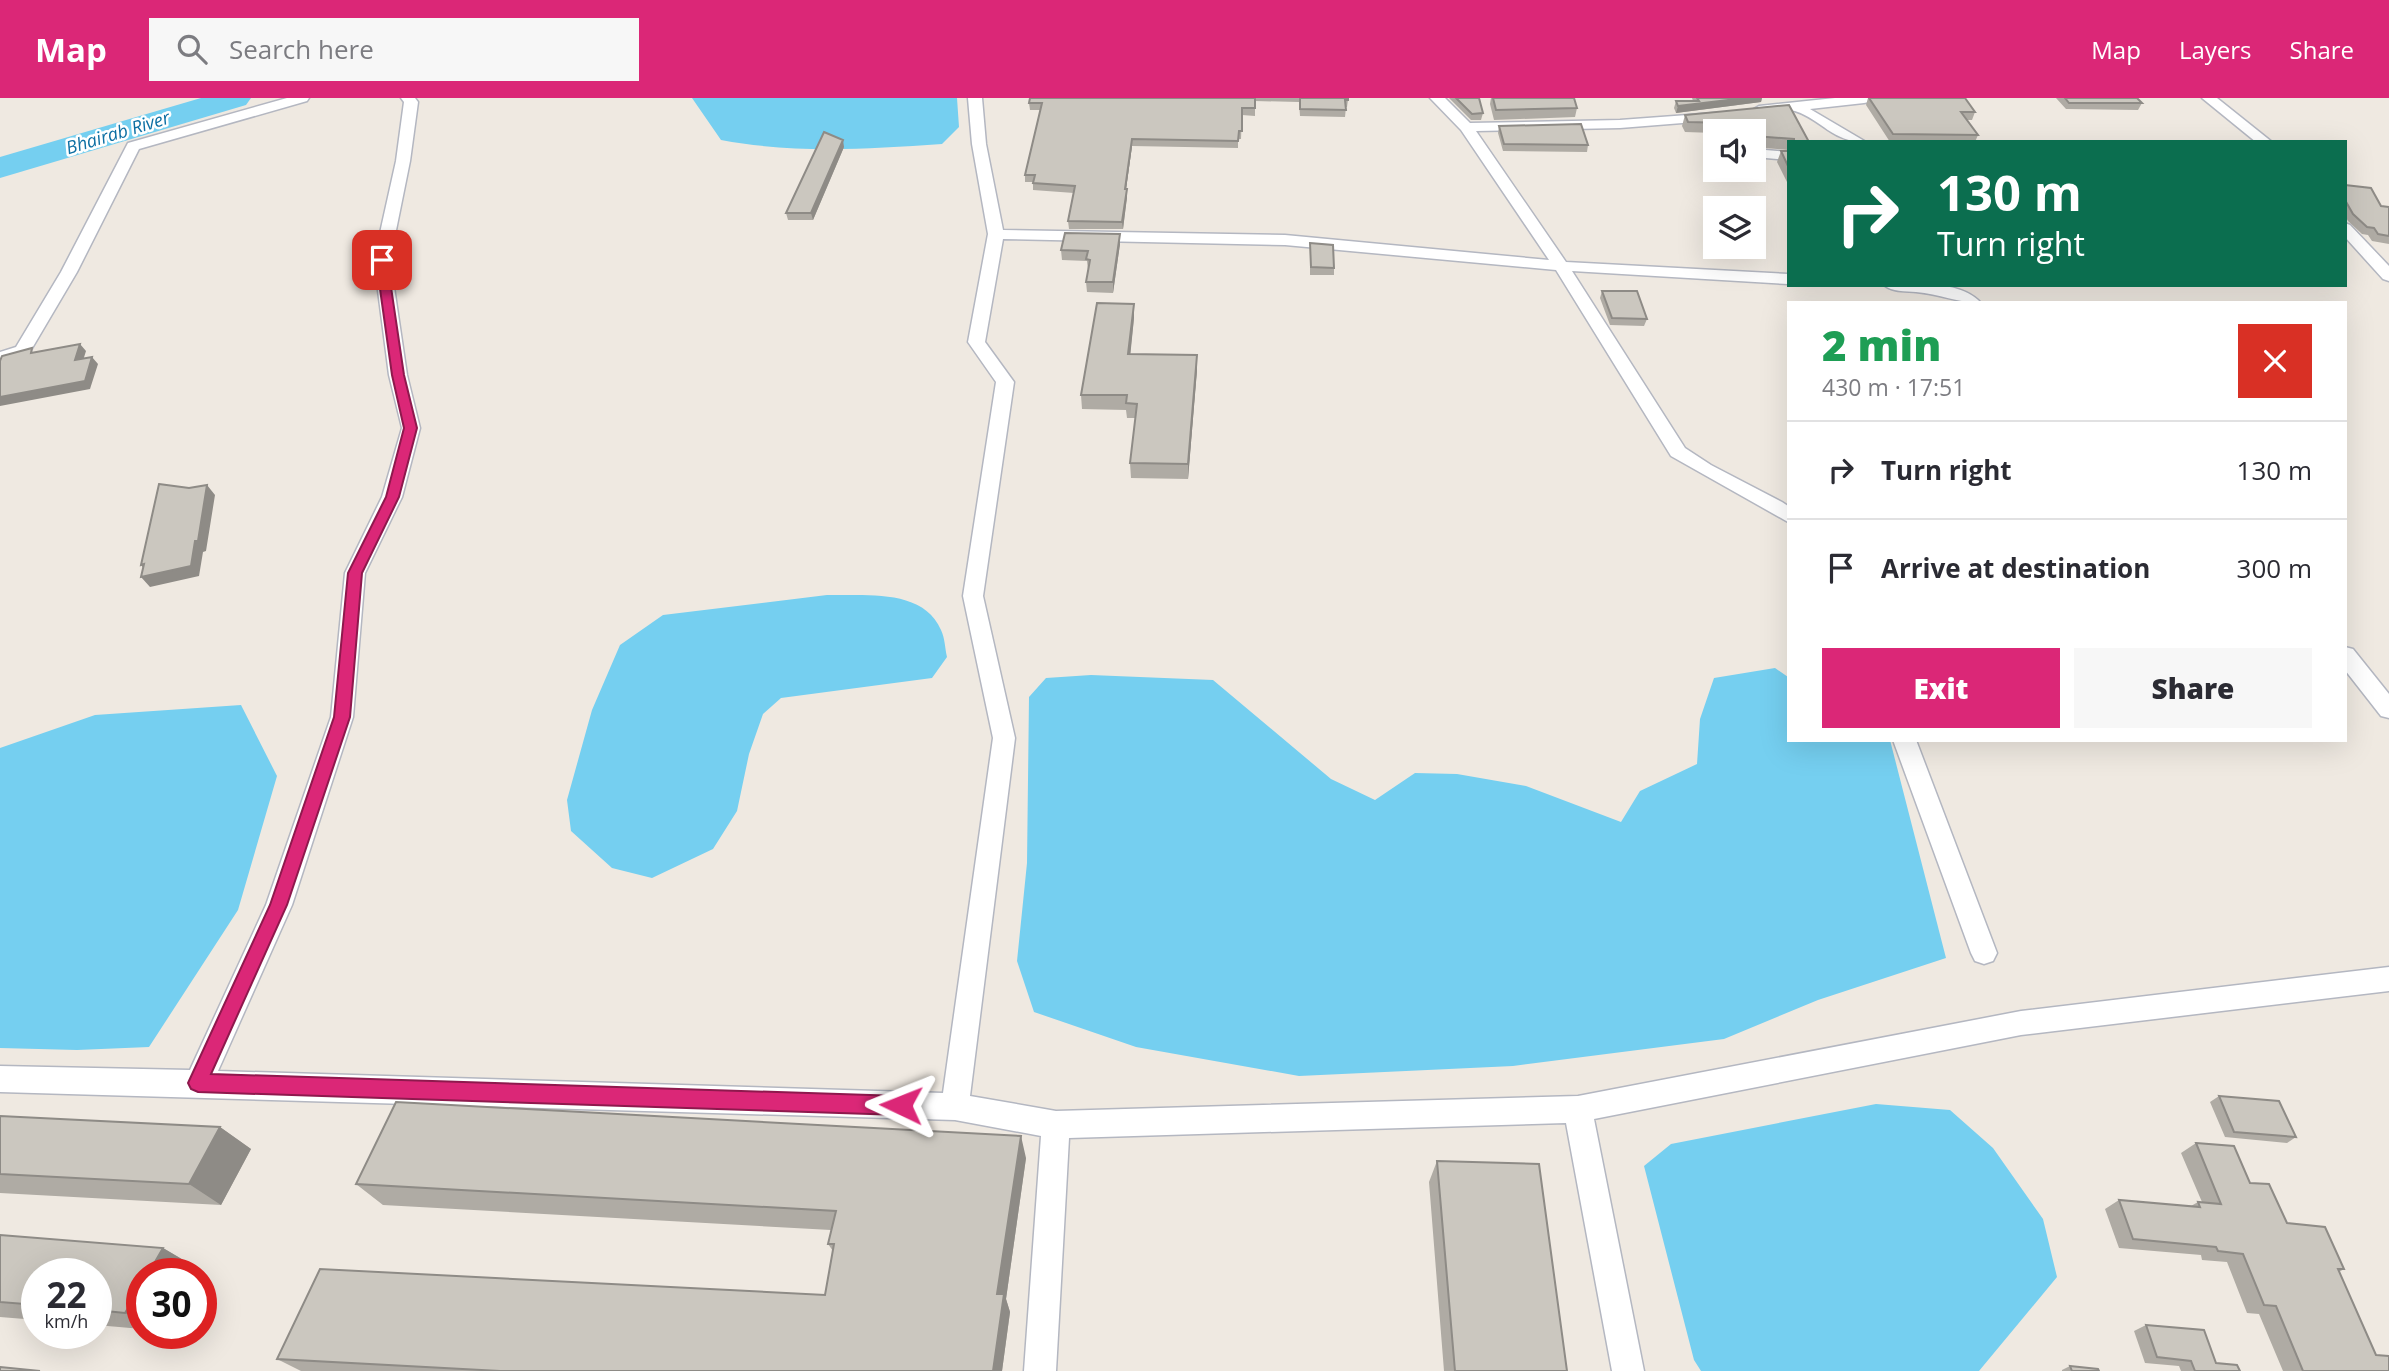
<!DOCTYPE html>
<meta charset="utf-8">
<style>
body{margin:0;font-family:"Open Sans",sans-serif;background:#f7f7f7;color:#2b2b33;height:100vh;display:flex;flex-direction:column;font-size:26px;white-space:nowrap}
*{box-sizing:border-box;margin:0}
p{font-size:23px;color:#7c7c81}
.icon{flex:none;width:38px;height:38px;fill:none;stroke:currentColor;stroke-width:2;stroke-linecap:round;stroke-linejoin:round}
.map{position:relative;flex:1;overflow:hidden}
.sheet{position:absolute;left:1787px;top:203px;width:560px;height:441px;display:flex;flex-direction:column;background:#fff;border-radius:0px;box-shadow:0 7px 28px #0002}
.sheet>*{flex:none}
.banner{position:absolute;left:1787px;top:42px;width:560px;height:147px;border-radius:0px;box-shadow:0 7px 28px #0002;background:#0b6e4f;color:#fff;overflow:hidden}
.controls{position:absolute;left:1703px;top:21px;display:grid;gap:14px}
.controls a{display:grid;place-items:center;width:63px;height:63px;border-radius:0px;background:#fff;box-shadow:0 7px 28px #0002;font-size:35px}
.speed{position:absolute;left:21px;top:1160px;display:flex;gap:14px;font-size:35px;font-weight:700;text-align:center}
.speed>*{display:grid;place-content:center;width:91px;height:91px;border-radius:50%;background:#fff;box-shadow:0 7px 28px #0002;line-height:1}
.speed small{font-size:18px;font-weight:400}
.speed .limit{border:10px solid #d22;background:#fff;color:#111}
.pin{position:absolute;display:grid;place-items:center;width:60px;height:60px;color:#fff;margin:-30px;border-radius:14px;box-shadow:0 4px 10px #0006}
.me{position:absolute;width:77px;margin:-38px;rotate:272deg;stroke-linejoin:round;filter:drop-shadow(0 0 5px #0008)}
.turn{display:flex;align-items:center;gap:24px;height:147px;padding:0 35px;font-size:32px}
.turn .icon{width:91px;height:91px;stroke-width:2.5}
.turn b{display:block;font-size:49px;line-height:60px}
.round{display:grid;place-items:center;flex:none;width:74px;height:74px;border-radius:0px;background:#f7f7f7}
.headline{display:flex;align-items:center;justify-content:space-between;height:119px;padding:0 35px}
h1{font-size:42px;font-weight:800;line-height:52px;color:#1e9e55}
.button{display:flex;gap:14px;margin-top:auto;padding:14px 35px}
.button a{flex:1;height:80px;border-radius:0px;background:#db2777;color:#fff;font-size:28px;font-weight:800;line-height:80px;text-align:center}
.button a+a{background:#f7f7f7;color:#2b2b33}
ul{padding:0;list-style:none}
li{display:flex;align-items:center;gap:21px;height:98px;padding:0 35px;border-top:2px solid #e1e1e2}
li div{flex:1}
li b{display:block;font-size:26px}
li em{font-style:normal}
header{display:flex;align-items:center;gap:42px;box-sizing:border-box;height:98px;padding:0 35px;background:#db2777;color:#fff}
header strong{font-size:33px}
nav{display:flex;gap:38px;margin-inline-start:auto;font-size:24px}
.search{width:490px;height:63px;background:#f7f7f7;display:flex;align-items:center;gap:18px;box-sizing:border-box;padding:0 24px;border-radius:0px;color:#7c7c81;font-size:26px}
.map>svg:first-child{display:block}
</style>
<header>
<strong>Map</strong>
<div class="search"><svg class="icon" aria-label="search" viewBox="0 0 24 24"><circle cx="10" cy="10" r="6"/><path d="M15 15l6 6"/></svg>Search here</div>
<nav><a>Map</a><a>Layers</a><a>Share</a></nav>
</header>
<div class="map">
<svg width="2389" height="1273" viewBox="0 0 2389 1273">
<rect width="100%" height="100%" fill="#efe9e1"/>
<path fill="#75cff0" d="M692,0H957L959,29L942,46C865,51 797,56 721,42Z
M827,497C865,498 923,490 941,532C945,540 945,551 947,559L932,580L781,600L763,616L749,656L737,713L713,751L652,780L612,770L571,733L567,702L592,612L620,547L663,517Z
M1775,570L1788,579V642H1890L1946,860L1818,902L1724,941L1513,968L1299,978L1136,949L1034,914L1017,863L1027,765L1029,599L1046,580L1091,577L1213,582L1331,681L1375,702L1415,675L1457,676L1526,688L1621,724L1640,693L1697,666L1700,621L1714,580Z
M241,607L277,678L238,812L149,949L77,952L0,950V650L95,617Z
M1876,1006L1950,1012L1993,1050L2043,1121L2057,1179L1979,1273H1701L1694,1262L1644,1068L1671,1046Z"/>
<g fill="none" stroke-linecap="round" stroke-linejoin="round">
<path fill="#75cff0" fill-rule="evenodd" d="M201,0H251L246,7L0,80V59Z"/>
<g stroke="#b4b7c1" stroke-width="3">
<path id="minor" d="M287,0H309L307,3L139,51L77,174L31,252L28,256L0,265V254L16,249L61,174L128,45Z
M401,0H415L418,4L410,63L390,162L407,277L420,330L402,399L365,475L353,619L292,807L218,973L943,995L993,640L963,498L996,284L968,244L988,136L972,46L968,0H982L986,46L1003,132L1285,137L1549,162L1461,32L1430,0H1445L1470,25L1620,22L1715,15L1722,19L1720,22L1620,30L1476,33L1566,164L1788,176V186L1572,173L1685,350L1711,367L1782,404L1788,408V424L1671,358L1556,172L1285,147L1003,141L985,244L1014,284L983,498L1015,640L970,998L1056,1013L1578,998L2021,913L2389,869V893L2021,937L1594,1021L1644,1273H1612L1566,1025L1069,1040L1056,1273H1024L1041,1038L955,1022L0,994V968L190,972L266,807L331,619L345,475L382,399L402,330L389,277L374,162L396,63L404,4Z
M1835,0H1870L1869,4L1864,5L1810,11L1866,44C1831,44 1823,22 1795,13C1782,9 1764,22 1752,12L1759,8Z
M2202,0H2217L2272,44H2256Z
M1754,51L1788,54V62L1754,59Z
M2345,125L2350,127L2389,168V183L2383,181L2345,139Z
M1884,187C1914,187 1959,181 1981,205C1958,205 1939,196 1916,194C1905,193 1892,194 1884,187Z
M2345,549L2353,551L2389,596V620L2381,618L2345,572Z
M1893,642H1916L1997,855L1993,863L1984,866L1975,863L1971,855Z"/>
</g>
<use href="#minor" fill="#fff" fill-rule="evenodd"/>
</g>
<path fill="#afaba4" d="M1030,0H1348V2L1347,9H1346L1345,19L1300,18L1299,4L1255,3V18L1242,17L1241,41H1238V50L1132,48L1126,91L1127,99L1123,131H1069L1068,123L1074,95L1033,92V84H1025V77L1040,12H1030L1029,5Z
M1449,0H1479L1483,15L1481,22H1471Z
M1491,0H1574L1577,10L1575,19L1494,22L1490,6Z
M1692,0H1762L1761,4L1676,15L1674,10L1676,3H1693Z
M1868,0H1965L1975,14L1972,22H1967L1978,37L1975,44H1890L1866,7Z
M2056,0H2137L2142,5L2138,12L2066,11Z
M1789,7L1809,44H1788V52L1754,49V33H1715V35L1685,34L1682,28L1685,17Z
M1499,28L1588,47L1587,54L1503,53L1498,35Z
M844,49L813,122H788L786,115Z
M1781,53H1788V86L1777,64Z
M2345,87L2381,108L2389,109V146L2372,143L2368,137L2362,136L2348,123L2345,118Z
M1120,136V146L1113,195L1087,194L1086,184L1088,172L1087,163L1062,162L1061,152Z
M1310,145L1334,170V177H1310Z
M1602,193L1647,221L1644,228L1610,227L1600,200Z
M1134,220L1130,256L1197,257V272L1188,381L1131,380L1130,365L1136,320H1127L1126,312L1082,311L1081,297Z
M2219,998L2296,1039L2287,1045L2225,1039L2210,1004Z
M0,1018L220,1029L251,1051L221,1107L0,1095Z
M2196,1045L2250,1085L2287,1125L2344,1171L2339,1174L2376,1257L2389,1273H2283L2259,1216L2247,1215L2227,1164L2202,1162L2201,1157L2119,1150L2105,1111L2119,1102L2191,1108L2198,1104H2202L2181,1055Z
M1026,1060L1006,1201L1010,1214L1002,1273H301L277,1261L825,1197L833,1153L828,1146L831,1132L383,1107L356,1086Z
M1437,1063L1567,1273H1444L1429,1084Z
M0,1137L163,1150L197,1170L194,1176H142V1231L96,1227V1176H37V1222L0,1219Z
M2146,1227L2216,1265L2240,1273H2181L2179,1268L2145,1265L2134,1233Z
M2070,1268L2099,1273H2062V1272Z"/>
<path fill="#8e8b86" d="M1745,0H1762L1761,4L1676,15L1678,8Z
M1132,41V48L1125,99V91Z
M843,42L844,49L813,122L811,115Z
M1127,91V99L1123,131L1122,124Z
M1120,136V146L1113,195V184Z
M1134,206V220L1129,270L1128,256Z
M80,246L86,253L81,269L75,262Z
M1197,257V272L1188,381V366Z
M92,259L98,266L90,291L0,308V299Z
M207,387L215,397L206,453L203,454L199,478L150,489L141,479L149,477L141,467Z
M220,1029L251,1051L221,1107L189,1086Z
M1021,1038L1026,1060L1006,1201L1010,1214L1002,1273H993L997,1196Z
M163,1150L197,1170L194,1176H148Z
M142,1187V1223L125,1215Z"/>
<path fill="#cbc7bf" stroke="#8e8b86" stroke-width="2" d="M1030,0H1255V10H1242V33H1239L1238,43L1132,41L1125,91H1127L1122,124L1068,123L1075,88L1033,85L1035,77H1025L1042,5H1029Z
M1300,0H1348V2H1345L1346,12L1300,11Z
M1456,0H1479L1483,15L1472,16Z
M1493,0H1574L1577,10L1496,12Z
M1697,0H1745L1678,8L1676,3H1699Z
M1869,0H1965L1975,14H1961L1978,37L1893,36Z
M2065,0H2137L2142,5H2069Z
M1789,7L1809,44H1794V41L1754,38V33H1733L1729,25L1688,24L1685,17Z
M1581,26L1588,47L1504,46L1499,28Z
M824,34L843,42L811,115H786Z
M1781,53H1788V68Z
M2345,87L2371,90L2381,108L2389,109V138L2378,136L2374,130L2367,129L2353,116L2345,102Z
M1065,135L1120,136L1113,184H1086L1090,162L1086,161L1088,153L1061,152Z
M1310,145L1333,147L1334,170L1311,169Z
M1602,193H1637L1647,221L1612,220Z
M1097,205L1134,206L1128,256L1197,257L1188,366L1130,365L1137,306L1126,305L1127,297H1081Z
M80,246L75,262L92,259L85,283L0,299V263L2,258L32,250L31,255Z
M159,386L189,390L207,387L198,443H195L191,468L141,479L144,466L141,467Z
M2219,998L2279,1003L2296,1039L2234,1034Z
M396,1004L1021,1038L997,1196H1004L993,1273H500L277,1261L320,1171L825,1197L834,1146H828L836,1113L356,1086Z
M0,1018L220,1029L189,1086L0,1076Z
M2196,1045L2234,1048L2250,1085L2269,1086L2287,1125L2325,1129L2344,1171H2338L2376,1257L2389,1258V1273H2303L2276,1208L2264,1207L2243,1156L2218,1153L2216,1149L2133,1141L2119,1102L2200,1109L2198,1104L2221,1106Z
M1437,1063L1539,1066L1567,1273H1455Z
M0,1137L163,1150L148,1176H142V1187L125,1215L96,1212V1176H37V1207L0,1204Z
M2146,1227L2204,1232L2216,1265L2237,1267L2240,1273H2195L2191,1263L2157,1259Z
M2070,1268L2098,1271L2099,1273H2072Z
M0,1269L40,1273H0Z"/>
<path fill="#db2777" stroke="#8e194d" stroke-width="2" d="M382,159L387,162L404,277L417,330L399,399L362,475L350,619L287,807L211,976L901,998L908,1001L911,1007L908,1014L901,1017L198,994L191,991L188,985L270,807L334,619L348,475L386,399L404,330L392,277L376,162Z"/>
<g text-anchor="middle" stroke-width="5" stroke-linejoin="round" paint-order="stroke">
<g font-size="18" font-style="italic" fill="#0d6fa3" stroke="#fff">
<text transform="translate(118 35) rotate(-17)" y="6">Bhairab River</text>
</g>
</g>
</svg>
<div class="controls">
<a><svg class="icon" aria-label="sound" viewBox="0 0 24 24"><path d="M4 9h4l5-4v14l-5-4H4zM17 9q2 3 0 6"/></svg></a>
<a><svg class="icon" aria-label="layers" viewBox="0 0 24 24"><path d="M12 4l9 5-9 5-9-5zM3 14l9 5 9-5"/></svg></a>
</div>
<div class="speed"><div>22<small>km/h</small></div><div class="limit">30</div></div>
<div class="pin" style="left:382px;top:162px;background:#d93025"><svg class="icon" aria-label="arrive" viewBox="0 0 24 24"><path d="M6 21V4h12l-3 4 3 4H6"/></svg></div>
<svg class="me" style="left:901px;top:1007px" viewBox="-20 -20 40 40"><path d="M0-17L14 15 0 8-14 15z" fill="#db2777" stroke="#fff" stroke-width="4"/></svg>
<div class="banner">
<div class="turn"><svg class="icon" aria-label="right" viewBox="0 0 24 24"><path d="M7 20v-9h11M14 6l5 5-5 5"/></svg><div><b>130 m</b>Turn right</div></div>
</div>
<section class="sheet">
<div class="headline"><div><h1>2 min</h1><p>430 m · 17:51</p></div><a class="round" style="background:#d93025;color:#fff"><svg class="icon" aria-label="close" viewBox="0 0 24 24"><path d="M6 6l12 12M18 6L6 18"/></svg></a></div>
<ul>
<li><svg class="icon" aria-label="right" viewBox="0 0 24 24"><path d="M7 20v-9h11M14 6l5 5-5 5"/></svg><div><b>Turn right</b></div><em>130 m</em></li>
<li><svg class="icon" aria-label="arrive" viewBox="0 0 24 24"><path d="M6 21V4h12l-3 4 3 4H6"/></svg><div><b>Arrive at destination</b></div><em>300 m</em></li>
</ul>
<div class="button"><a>Exit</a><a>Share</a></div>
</section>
</div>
